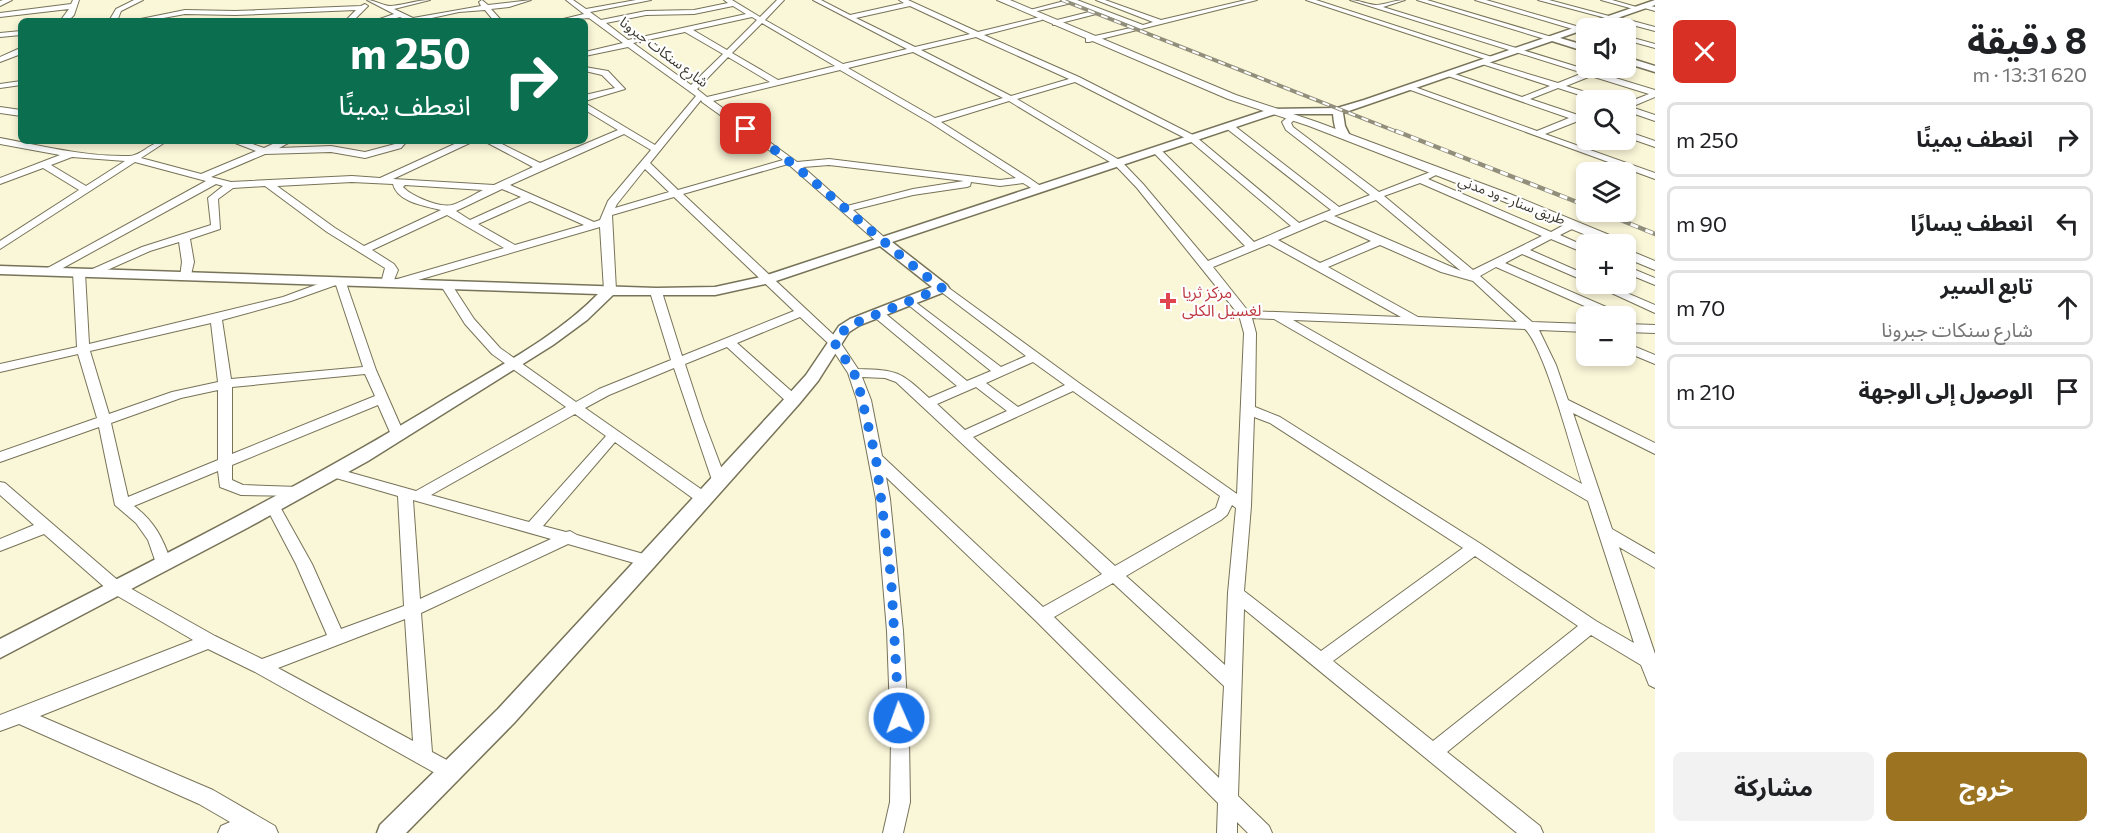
<!DOCTYPE html>
<html lang="ar">
<meta charset="utf-8">
<style>
body{margin:0;font-family:Commissioner,"Noto Sans Arabic",sans-serif;background:#f2f2f2;color:#202124;direction:rtl;height:100vh;display:flex;flex-direction:column;font-size:22px;white-space:nowrap}
*{box-sizing:border-box;margin:0}
p{font-size:20px;color:#757577}
.icon{flex:none;width:33px;height:33px;fill:none;stroke:currentColor;stroke-width:2;stroke-linecap:round;stroke-linejoin:round}
.map{position:relative;flex:1;overflow:hidden;direction:ltr}
.drawer{display:flex;flex-direction:column;background:#fff;width:450px}
.drawer>*{flex:none}
.banner{position:absolute;left:18px;top:18px;width:570px;height:126px;border-radius:9px;box-shadow:0 3px 9px #0003;direction:rtl;background:#0b6e4f;color:#fff;overflow:hidden}
.tools{position:absolute;left:1576px;top:18px;display:grid;gap:12px}
.tools a{display:grid;place-items:center;width:60px;height:60px;border-radius:9px;background:#fff;box-shadow:0 3px 9px #0003;font-size:30px}
.pin{position:absolute;display:grid;place-items:center;width:51px;height:51px;color:#fff;margin:-26px;border-radius:12px;box-shadow:0 3px 9px #0006}
.me{position:absolute;width:66px;margin:-33px;rotate:358deg;stroke-linejoin:round;filter:drop-shadow(0 0 4px #0008)}
.turn{display:flex;align-items:center;gap:21px;height:126px;padding:0 18px;font-size:27px}
.turn .icon{width:78px;height:78px;stroke-width:2.5}
.turn b{display:block;font-size:42px;line-height:51px}
.round{display:grid;place-items:center;flex:none;width:63px;height:63px;border-radius:9px;background:#f2f2f2}
.summary{display:flex;align-items:center;justify-content:space-between;height:102px;padding:0 18px}
h1{font-size:36px;font-weight:700;line-height:45px}
.cta{display:flex;gap:12px;margin-top:auto;padding:12px 18px}
.cta a{flex:1;height:69px;border-radius:9px;background:#9c7421;color:#fff;font-size:24px;font-weight:700;line-height:69px;text-align:center}
.cta a+a{background:#f2f2f2;color:#202124}
ul{padding:0;list-style:none}
li{display:flex;align-items:center;gap:18px;height:75px;margin:0 12px 9px;padding:0 6px;border:3px solid #e0e0e0;border-radius:9px}
li div{flex:1}
li b{display:block;font-size:22px}
li em{font-style:normal}
main{display:flex;flex:1;min-height:0}
.map>svg:first-child{display:block}
</style>
<main>
<section class="drawer">
<div class="summary"><div><h1>8 دقيقة</h1><p>620 m · 13:31</p></div><a class="round" style="background:#d93025;color:#fff"><svg class="icon" aria-label="close" viewBox="0 0 24 24"><path d="M6 6l12 12M18 6L6 18"/></svg></a></div>
<ul>
<li><svg class="icon" aria-label="right" viewBox="0 0 24 24"><path d="M7 20v-9h11M14 6l5 5-5 5"/></svg><div><b>انعطف يمينًا</b></div><em>250 m</em></li>
<li><svg class="icon" aria-label="left" viewBox="0 0 24 24"><path d="M17 20v-9H6M10 6l-5 5 5 5"/></svg><div><b>انعطف يسارًا</b></div><em>90 m</em></li>
<li><svg class="icon" aria-label="ahead" viewBox="0 0 24 24"><path d="M12 20V5M6 11l6-6 6 6"/></svg><div><b>تابع السير</b><p>شارع سنكات جبرونا</p></div><em>70 m</em></li>
<li><svg class="icon" aria-label="arrive" viewBox="0 0 24 24"><path d="M6 21V4h12l-3 4 3 4H6"/></svg><div><b>الوصول إلى الوجهة</b></div><em>210 m</em></li>
</ul>
<div class="cta"><a>خروج</a><a>مشاركة</a></div>
</section>
<div class="map">
<svg width="1655" height="833" viewBox="0 0 1655 833">
<rect width="100%" height="100%" fill="#faf6d8"/>
<g fill="none" stroke-linecap="round" stroke-linejoin="round">
<g stroke="#777359" stroke-width="2">
<path id="minor" d="M3,0H12L0,6V1Z
M73,0H79L74,15L68,21H60L69,9L0,17V13L71,4Z
M134,0H143L121,11L117,21H109L116,9Z
M367,0C375,0 383,6 390,6C404,5 417,0 430,0L394,9L413,18L481,6L479,2L482,0L488,5L531,0L509,7L491,9L502,21H494L485,10L459,12L418,21H408L400,17L386,21H374L394,14Z
M566,0H573L586,9L636,0H651L590,12L601,20L646,11L694,10L728,3L724,0H732L760,17L777,0H784L765,20L843,64L907,49L813,0H821L850,15L904,3L899,0H908L978,32L1040,17L1042,18V20L984,35L1079,77L1195,136L1299,223L1331,210L1226,128V124H1232L1339,207L1370,195L1286,130L1282,122L1290,115L1297,117L1291,123L1293,127L1379,192L1433,171L1438,174L1428,179L1551,232L1564,225H1572V229L1560,235L1587,247V254L1551,239L1530,250L1587,275V282L1522,254L1505,263L1620,313L1622,316H1607L1496,267L1480,276L1532,322L1587,324V332L1539,330L1556,365L1568,400L1655,443V454L1573,413L1612,529L1655,554V568L1619,547L1655,654V688L1649,685L1641,665L1591,635L1447,752L1540,826L1543,833H1517L1244,609L1238,796L1269,826L1272,833H1248L1237,822V833H1217L1218,803L1036,621L886,477L890,499L903,631L909,739L910,802L903,833H883L890,802L891,739L887,631L876,499L857,400L848,373L829,344L800,317L737,343L798,397L800,400L798,403H788L727,347L685,364L703,419L726,480L724,484H714L712,480L674,368L609,395L585,408L708,494L710,498L708,502H698L615,442L543,526L566,532L570,531L577,535L654,557L656,561L654,565L648,567L568,544L421,613L432,752L458,766L461,772L458,778L451,781L444,778L255,672L208,649L40,716L213,790L275,826L278,833H218L221,826L230,822L199,804L19,724L0,731V715L193,640L109,591L44,534L0,551V539L34,525L0,495V482L5,483L121,583L215,636L262,659L327,635L296,564L265,505L267,501H277L279,505L312,564L341,629L404,606L398,496L329,476L327,473L329,470L334,468L416,491L566,407L492,354L465,324L440,284L442,282H450L474,319L500,348L576,402L599,389L671,360L650,292L652,290H660L662,292L682,356L794,311L674,197L612,215L616,290L610,293L604,290L600,227L401,285L392,284L387,286L381,283L385,268L327,232L265,186L233,188L218,199L220,229L190,239L194,262L190,279L186,280L180,277L182,262L179,242L150,251L96,275H88V271L142,247L211,225L208,198L223,186L216,184L52,274H44V270L206,181L135,162L0,249V241L79,190L43,168L0,184V178L60,155L0,144V138C42,146 86,157 129,156C142,156 150,141 167,141L141,158L201,174L256,151L230,141H244L264,148L279,141H292L279,148L331,146L365,152L395,144L397,141H407L401,148L365,158L331,152L265,154L211,177L231,182L352,176L380,178L461,141H474L393,179L494,185L533,167L484,141H496L540,163L618,130L585,110V103L655,145L696,96L628,47L585,56V52L623,43L589,18L555,21L584,14ZM733,6L746,14L628,40L606,23L646,15L694,14ZM910,6L970,34L915,47L856,18ZM752,17L757,20L727,50L693,30ZM762,23L835,66L778,80L732,53ZM685,32L723,54L691,85L633,43ZM976,37L1069,79L1011,96L921,50ZM913,52L1003,98L935,118L848,68ZM728,57L770,82L707,97L697,89ZM840,70L931,123L1016,178L1000,180L829,159L797,162L713,101ZM1075,82L1189,140L1291,226L1254,242L1159,148H1153V152L1245,246L1208,261L1143,184L1121,161L1017,99ZM701,100L702,102L783,160L678,190L650,163ZM1009,101L1115,165L1137,188L1239,315L1244,333L1237,494L1079,383L946,286H938L936,288L1026,356L1001,367L910,298L906,299L904,301L906,303L991,371L967,381L881,310L877,309L871,313L873,316L957,386L929,398C900,371 897,370 858,369L838,339L683,194L788,164L877,242H885V238L853,210L913,195L967,187L970,186L971,182L1000,186L1023,183L1036,191H1042V187L1029,178L941,122ZM624,134L651,150L608,201L600,220L594,222L510,185ZM72,157L125,161L86,186L51,165ZM829,165L964,181L913,189L847,206L803,167ZM645,169L669,192L615,208L617,204ZM352,182L393,184C397,202 425,206 441,210L364,246L335,228L277,186ZM1420,183L1542,236L1473,270L1384,196ZM405,185L483,190C473,195 462,202 452,205C439,208 411,196 403,187ZM502,189L521,197L470,220L456,211ZM1376,200L1461,271L1334,216ZM530,201L584,225L515,245L478,224ZM447,215L504,248L394,280L398,270L394,264L372,250ZM1325,220L1371,241L1320,263L1278,240ZM1269,244L1401,317L1248,311L1213,267ZM1380,245L1441,272L1473,281L1517,322L1418,317L1328,267ZM1252,318L1274,319L1588,501L1634,643L1596,621L1481,544L1280,417L1255,407L1256,333ZM1293,320L1525,329C1545,349 1572,452 1582,484ZM1033,362L1065,385L1018,407L986,383ZM862,377L885,378L896,382L1102,574L1043,607L882,456L871,400ZM976,387L1007,411L965,430L937,404ZM1073,391L1220,496L1216,508L1115,566L973,437ZM575,414L606,436L529,522L431,495ZM1254,417L1270,423L1463,548L1321,651L1244,591L1251,506ZM413,500L551,539L420,599ZM1232,505L1236,508L1228,593L1225,665L1126,576L1221,520L1227,515ZM1475,556L1578,626L1433,741L1333,661ZM1113,583L1224,686L1219,778L1054,617ZM405,619L413,741L278,668Z
M1068,0H1077L1143,25L1153,22L1096,0H1105L1161,20L1246,0H1257L1089,42H1086V38L1135,27L1100,13L1053,25V21L1093,11L1072,3L1029,13L1026,11Z
M1306,0H1316L1498,59L1491,61Z
M1350,0C1359,0 1366,4 1375,5C1384,5 1395,0 1405,0L1383,7L1591,71L1609,68L1599,73L1655,90V97L1631,107L1655,115V121L1626,111V103L1649,94L1591,76L1566,86L1605,98L1606,100H1595L1558,88L1530,99L1587,118V124L1578,121L1545,134L1655,173V179L1405,88L1412,86L1537,131L1569,118L1445,75L1452,73L1522,97L1550,86L1482,64V60L1558,83L1583,73Z
M1417,0H1427L1555,38L1548,40Z
M1475,0H1486L1583,28L1576,30Z
M1538,0H1549L1609,16H1614L1655,27V31Z
M1601,0H1612L1640,8L1637,10Z
M365,4L368,6L353,21H345L356,10L235,15L185,14L147,21H131L185,10L235,11L361,6Z
M1643,4L1655,7V11L1641,7Z
M21,31V35L0,37V33Z
M1626,36L1655,44V48L1626,40Z
M18,49H21V54L0,62V57Z
M585,67L608,71L625,89L585,101V95L615,88L602,75L585,71Z
M21,81V85L0,88V84Z
M0,107L21,110V116L0,113Z
M1626,131L1655,141V147L1626,137Z
M1626,266L1655,278V285L1626,273Z
M79,270L85,273L89,344L283,297L329,280H345L376,370L405,436L403,439H393L378,405L232,465V480L243,485L298,487L303,488L305,492L303,496L241,495L220,487L218,471L134,506C154,521 163,538 171,562L169,566L163,568L157,566L148,540L136,523L115,505L99,427L0,462V452L97,418L78,354L0,372V364L77,347L73,273ZM336,285L363,367L231,379L222,320L291,301ZM211,323L218,382L172,392L109,414L90,351ZM365,374L375,396L232,454V387ZM218,390V460L128,497L111,423L181,398Z
M1592,284H1606L1655,305V313Z
M1626,324L1655,325V333L1626,332Z
M1626,343L1655,355V364L1626,352Z"/>
</g>
<g stroke="#777359" stroke-width="3">
<path id="tertiary" d="M1655,0V5L1560,38L1587,46V52L1552,41L1343,113L1345,126L1350,136L1349,138L1345,139C1335,136 1334,123 1333,114H1275L892,242L947,285L949,288L947,291L860,325L849,332L818,381L799,404L655,566L514,723L406,833H377L380,825L498,709L787,396L806,375L839,326L850,319L932,287L880,246L770,283L715,295H613L587,320L553,345L368,461L249,527L0,658V639C151,561 304,486 448,397C499,366 556,337 598,294L0,274V266L656,288L715,287L761,277L1270,109L1337,108L1364,100Z
M1626,57L1655,66V72L1626,63Z"/>
</g>
<g stroke="#777359" stroke-width="2">
<path id="secondary" d="M997,0H1010L1236,95L1317,122L1510,194L1624,241L1626,244H1608L1500,200L1309,126L1228,99Z
M1626,249L1655,261V270L1626,258Z"/>
</g>
<use href="#minor" fill="#fff" fill-rule="evenodd"/>
<use href="#tertiary" fill="#fff" fill-rule="evenodd"/>
<use href="#secondary" fill="#fff" fill-rule="evenodd"/>
<g stroke="#918e7b" stroke-width="4">
<path id="rail-far1" d="M1062,0L1400,133"/>
</g>
<g stroke="#918e7b" stroke-width="4.5">
<path id="rail" d="M1396,131L1587,206
M1601,212L1655,234"/>
</g>
<use href="#rail-far1" stroke="#fff" stroke-width="2" stroke-dasharray="7" stroke-linecap="butt"/>
<use href="#rail" stroke="#fff" stroke-width="3" stroke-dasharray="8" stroke-linecap="butt"/>
</g>
<g fill="none" stroke-linecap="round" stroke-linejoin="round">
<path stroke="#1a73e8" stroke-width="10" stroke-dasharray="0 18" d="M746,129C815,177 874,238 942,288L848,326L834,342L854,373L859,387L876,459L891,577L899,718"/>
</g>
<path fill="#e0444e" stroke="#fff" stroke-width="2" d="M1165 292h6v6h6v6h-6v6h-6v-6h-6v-6h6z"/>
<g text-anchor="middle" stroke-width="4.5" stroke-linejoin="round" paint-order="stroke">
<g font-size="14" fill="#3b392e" stroke="#fff">
<text transform="translate(664 52) rotate(37)" y="5">شارع سنكات جبرونا</text>
<text transform="translate(1512 200) rotate(21)" y="5">طريق سنار - ود مدني</text>
</g>
<g font-size="16" fill="#be3a42" stroke="#fff" text-anchor="start">
<text x="1182" y="298">مركز ثريا<tspan x="1182" dy="18">لغسيل الكلى</tspan></text>
</g>
</g>
</svg>
<div class="tools">
<a><svg class="icon" aria-label="sound" viewBox="0 0 24 24"><path d="M4 9h4l5-4v14l-5-4H4zM17 9q2 3 0 6"/></svg></a>
<a><svg class="icon" aria-label="search" viewBox="0 0 24 24"><circle cx="10" cy="10" r="6"/><path d="M15 15l6 6"/></svg></a>
<a><svg class="icon" aria-label="layers" viewBox="0 0 24 24"><path d="M12 4l9 5-9 5-9-5zM3 14l9 5 9-5"/></svg></a>
<a>+</a>
<a>−</a>
</div>
<div class="pin" style="left:746px;top:129px;background:#d93025"><svg class="icon" aria-label="arrive" viewBox="0 0 24 24"><path d="M6 21V4h12l-3 4 3 4H6"/></svg></div>
<svg class="me" style="left:899px;top:718px" viewBox="-20 -20 40 40"><circle r="17" fill="#1a73e8" stroke="#fff" stroke-width="3"/><path d="M0-11L8 9 0 5-8 9z" fill="#fff"/></svg>
<div class="banner">
<div class="turn"><svg class="icon" aria-label="right" viewBox="0 0 24 24"><path d="M7 20v-9h11M14 6l5 5-5 5"/></svg><div><b>250 m</b>انعطف يمينًا</div></div>
</div>
</div>
</main>
